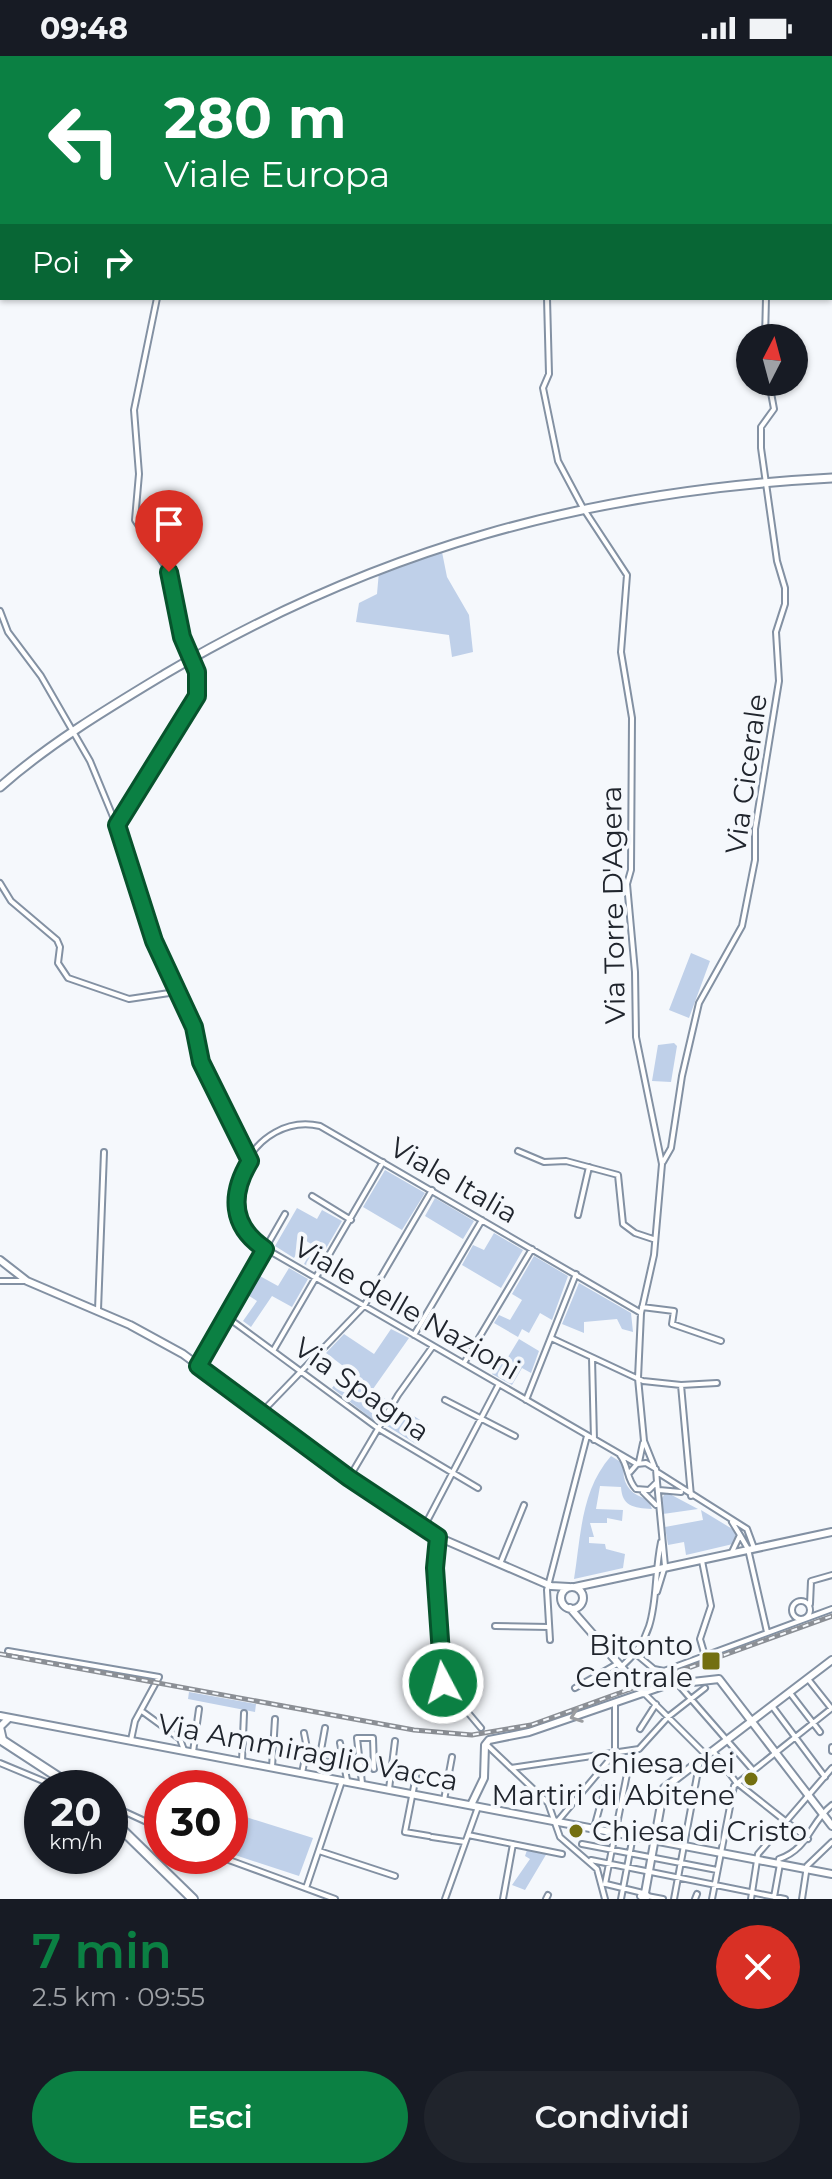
<!DOCTYPE html>
<html lang="it">
<meta charset="utf-8">
<style>
body{margin:0;font-family:Montserrat,sans-serif;background:#20242c;color:#f1f3f6;height:100vh;display:flex;flex-direction:column;font-size:30px;white-space:nowrap}
*{box-sizing:border-box;margin:0}
p{font-size:26px;color:#9ea1a6}
.icon{flex:none;width:44px;height:44px;fill:none;stroke:currentColor;stroke-width:2;stroke-linecap:round;stroke-linejoin:round}
.map{position:relative;height:1843px;overflow:hidden}
.details{display:flex;flex-direction:column;background:#171b24;flex:1}
.details>*{flex:none}
.top-card{position:absolute;left:0px;top:0px;width:832px;height:244px;box-shadow:0 2px 6px #0004;background:#0b8043;color:#fff;overflow:hidden}
.needle{width:52px;rotate:6deg}
.fabs{position:absolute;left:736px;top:268px;display:grid;gap:16px}
.fabs a{display:grid;place-items:center;width:72px;height:72px;border-radius:50%;background:#171b24;box-shadow:0 2px 6px #0004;font-size:40px}
.speed{position:absolute;left:24px;top:1714px;display:flex;gap:16px;font-size:40px;font-weight:700;text-align:center}
.speed>*{display:grid;place-content:center;width:104px;height:104px;border-radius:50%;background:#171b24;box-shadow:0 2px 6px #0004;line-height:1}
.speed small{font-size:20px;font-weight:400}
.speed .limit{border:12px solid #d22;background:#fff;color:#111}
.pin{position:absolute;display:grid;place-items:center;width:68px;height:68px;color:#fff;margin:-82px -34px;border-radius:50% 50% 50% 0;rotate:-45deg;box-shadow:0 0 8px #0007}
.pin .icon{rotate:45deg}
.me{position:absolute;width:88px;margin:-44px;rotate:354deg;stroke-linejoin:round;filter:drop-shadow(0 0 6px #0008)}
.turn{display:flex;align-items:center;gap:28px;height:168px;padding:0 32px;font-size:36px}
.turn .icon{width:104px;height:104px;stroke-width:2.5}
.turn b{display:block;font-size:56px;line-height:68px}
.then{display:flex;align-items:center;height:76px;padding:0 32px;background:#0003;gap:16px;font-size:30px}
.round{display:grid;place-items:center;flex:none;width:84px;height:84px;border-radius:42px;background:#20242c}
.overview{display:flex;align-items:center;justify-content:space-between;height:136px;padding:0 32px}
h1{font-size:48px;font-weight:600;line-height:60px;color:#0b8043}
.cta{display:flex;gap:16px;margin-top:auto;padding:16px 32px}
.cta a{flex:1;height:92px;border-radius:48px;background:#0b8043;color:#fff;font-size:32px;font-weight:600;line-height:92px;text-align:center}
.cta a+a{background:#20242c;color:#f1f3f6}
.status{display:flex;justify-content:space-between;align-items:center;height:56px;padding:0 40px;background:#171b24;direction:ltr}
.status svg{height:22px;fill:currentColor}
.map>svg:first-child{display:block}
</style>
<div class="status"><b>09:48</b><svg viewBox="0 0 49 12"><path d="M0 12V9h3v3zM5 12V6h3v6zM10 12V3h3v9zM15 12V0h3v12zM26 1h20v11H26zM47 4h2v5h-2z"/></svg></div>
<div class="map">
<svg width="832" height="1843" viewBox="0 0 832 1843">
<rect width="100%" height="100%" fill="#f5f8fc"/>
<path fill="#bfd0e9" d="M442,496L447,521L469,559L473,596L452,601L449,579L356,566L359,547L377,538L379,515Z
M691,897L710,905L689,962L669,954Z
M674,987L677,990L671,1026L652,1025L658,989Z
M385,1114L425,1137L402,1174L363,1151Z
M435,1142L474,1165L463,1183L425,1160Z
M297,1152L317,1163L322,1154L342,1165L314,1213L304,1208L314,1190L305,1184L294,1202L275,1190Z
M494,1177L523,1194L501,1232L462,1209L473,1189L484,1194Z
M534,1200L568,1220L552,1264L540,1257L529,1277L522,1273L518,1281L494,1267L499,1259L510,1264L522,1244L512,1238Z
M289,1212L308,1223L292,1251L272,1240L251,1271L243,1265L257,1245L246,1238L258,1219L278,1230Z
M579,1227L631,1257L633,1276L622,1273L617,1263L584,1266V1277L562,1268Z
M391,1273L409,1282L373,1333L388,1345L376,1366L332,1332L347,1313L326,1297L344,1278L374,1298Z
M519,1283L539,1295L531,1317L522,1312L512,1329L492,1318L500,1304L510,1309L512,1304L508,1301Z
M398,1350L428,1369L416,1388L387,1370Z
M611,1400L624,1408C621,1427 630,1439 648,1443L652,1453C633,1452 622,1450 621,1431L600,1430L596,1453L623,1454L622,1465L607,1462V1467H590L594,1481H589V1487L605,1488L606,1493L625,1498L623,1512L574,1523C581,1479 581,1434 611,1400Z
M666,1436L698,1453L663,1458L662,1442Z
M701,1454L734,1474L736,1482L733,1488L686,1499L684,1486L668,1489L665,1471L703,1464Z
M189,1636L256,1648L255,1656L188,1643Z
M246,1761L313,1782L299,1820L232,1798Z
M527,1794L547,1797L525,1834L512,1829L530,1803L525,1800Z"/>
<g fill="none" stroke-linecap="round" stroke-linejoin="round">
<g stroke="#8391a3" stroke-width="8">
<path id="minor" d="M189,2L190,0
M541,2V0
M830,180H832
M547,242L549,318L543,332L558,405L583,452L627,519L621,596L632,662L631,814L627,828L635,916L636,981L662,1108L654,1199L641,1257L638,1322L644,1385L654,1410
M765,282L766,242
M0,555L8,576L41,620L90,705L121,780L154,885L194,971L201,1006L250,1105
M117,769L189,655L197,640L199,626L182,581L169,516L135,464L139,418L134,354L157,242
M0,827L11,845L57,884L60,891L58,907L68,922L129,943L176,936
M518,1095L544,1106L566,1105L618,1119L623,1168L635,1177L653,1183
M663,1106L671,1092L682,1020L699,947L742,870L755,804V773L779,625L776,576L785,548V532L777,505L761,392V371L774,353L769,326
M312,1140L351,1164
M578,1159L589,1111
M0,1225H26
M642,1251L674,1255L672,1268L721,1285
M98,1254L104,1096
M227,1261L379,1373L478,1432
M414,1279L482,1164
M551,1282L643,1325L681,1329L717,1327
M273,1295L383,1106
M592,1302L594,1384
M464,1307L532,1193
M198,1310L285,1158
M681,1329L691,1440
M445,1344L515,1380
M526,1344L576,1218
M261,1357L364,1250L432,1134
M620,1399C629,1410 626,1423 636,1433L649,1434L657,1426L656,1413L646,1407L637,1408L630,1416
M639,1406L643,1387
M637,1408L261,1190C206,1147 254,1055 320,1070L641,1257
M657,1416L747,1473L754,1492
M349,1422L398,1339L433,1290
M659,1434L681,1436
M643,1436L656,1449
M424,1471L499,1328
M740,1479L748,1493L767,1576
M438,1481L435,1512L443,1627L481,1672
M732,1496L740,1479L732,1466
M702,1505L711,1550L700,1583L705,1600
M500,1508L524,1449
M657,1536L665,1510L657,1426
M792 1554a9 9 0 1 1 18 0a9 9 0 1 1-18 0Z
M810,1548L811,1525L832,1519
M495,1570L549,1571
M550,1584L547,1534L587,1380
M8,1595L159,1621L135,1665L131,1684
M636,1598L654,1613L664,1615L832,1553
M622,1610C663,1575 651,1534 661,1486
M808,1623L831,1652
M677,1627L752,1713
M575,1632L617,1608
M644,1637L706,1699
M790,1637L820,1676
M615,1646V1696
M772,1650L825,1721
M143,1656L180,1683L184,1694
M325,1672L319,1705L329,1706L327,1722
M182,1673L185,1679L195,1683
M640,1673L656,1648
M340,1687L347,1724
M487,1689L548,1747L560,1781L597,1813L605,1843
M832,1691V1695
M193,1696L199,1653
M714,1696L736,1726L808,1783
M242,1705L244,1657
M0,1707L60,1732
M272,1711L275,1663
M511,1712L639,1693L668,1661L705,1632
M417,1715L405,1776L429,1780
M302,1717L307,1692L304,1677
M362,1727L357,1682H373L374,1713
M74,1731L80,1728L86,1732
M389,1733L395,1685
M444,1744L452,1701
M110,1749L162,1773
M557,1766L610,1703
M594,1772L606,1728
M468,1779L562,1798
M432,1781L465,1786
M582,1788L717,1814
M319,1795L395,1820
M218,1800L335,1843
M591,1804L785,1843
M778,1808L779,1803C809,1793 810,1766 832,1749
M605,1828L628,1713
M606,1828L643,1837
M306,1832L342,1725
M647,1840L663,1843
M774,1841L780,1808
M445,1843L478,1751
M503,1843L513,1788
M546,1843L548,1839
M621,1843L633,1780
M674,1843L700,1704
M695,1843L697,1838
M712,1843L734,1730L832,1652
M751,1843L758,1798L832,1712
M802,1843L807,1810L832,1786"/>
</g>
<g stroke="#8391a3" stroke-width="10">
<path id="tertiary" d="M0,1204L27,1225L130,1269L183,1298L349,1422L438,1481L551,1530L569,1531
M575,1531L832,1476
M561 1542a11 11 0 1 1 22 0a11 11 0 1 1-22 0Z
M570,1552L644,1637
M0,1660L832,1818
M3,1684L0,1671L8,1663
M471,1749L484,1722L485,1689L489,1684L529,1676L666,1629L719,1623L832,1770
M644,1837L647,1840L645,1843L641,1840Z
M645,1837L664,1732L832,1604"/>
</g>
<g stroke="#8391a3" stroke-width="11">
<path id="secondary" d="M0,731C50,687 107,653 165,618C376,493 587,435 832,422"/>
</g>
<g stroke="#8391a3" stroke-width="12">
<path id="primary" d="M0,1683L75,1732
M110,1762L193,1843"/>
</g>
<use href="#minor" stroke="#fff" stroke-width="4"/>
<use href="#tertiary" stroke="#fff" stroke-width="6"/>
<use href="#secondary" stroke="#fff" stroke-width="7"/>
<use href="#primary" stroke="#fff" stroke-width="8"/>
<g stroke="#8b8f95" stroke-width="5">
<path id="rail" d="M0,1598L414,1674L472,1679L531,1669L832,1560"/>
</g>
<use href="#rail" stroke="#f5f8fc" stroke-width="2" stroke-dasharray="6" stroke-linecap="butt"/>
</g>
<defs><path id="oneway-chevron" d="M-2-3.5L2.5 0L-2 3.5" fill="none" stroke-width="1.6" stroke-linecap="round" stroke-linejoin="round" transform="scale(2)"/></defs>
<use stroke="#9b9da0" href="#oneway-chevron" transform="translate(576 1660) rotate(160)"/>
<g fill="none" stroke-linecap="round" stroke-linejoin="round">
<g stroke="#07532c" stroke-width="20">
<path id="route" d="M169,516L182,581L197,616V640L117,769L154,885L194,971L201,1006L250,1105C230,1138 230,1170 265,1193L198,1310L349,1422L438,1481L435,1512L443,1627"/>
</g>
<use href="#route" stroke="#0b8043" stroke-width="14"/>
</g>
<g fill="#736f10" stroke="#f5f8fc" stroke-width="3">
<rect x="701" y="1595" width="20" height="20" rx="4"/>
<circle cx="751" cy="1723" r="8"/>
<circle cx="576" cy="1775" r="8"/>
</g>
<g text-anchor="middle" stroke-width="8" stroke-linejoin="round" paint-order="stroke">
<g font-size="28" fill="#20252d" stroke="#f5f8fc">
<text transform="translate(746 718) rotate(-82)" y="10">Via Cicerale</text>
<text transform="translate(613 849) rotate(-91)" y="10">Via Torre D'Agera</text>
<text transform="translate(454 1124) rotate(30)" y="10">Viale Italia</text>
<text transform="translate(407 1252) rotate(30)" y="10">Viale delle Nazioni</text>
<text transform="translate(362 1333) rotate(35)" y="10">Via Spagna</text>
<text transform="translate(308 1696) rotate(11)" y="10">Via Ammiraglio Vacca</text>
</g>
<g font-size="28" fill="#20252d" stroke="#f5f8fc" text-anchor="end">
<text x="693" y="1599">Bitonto<tspan x="693" dy="32">Centrale</tspan></text>
<text x="735" y="1717">Chiesa dei<tspan x="735" dy="32">Martiri di Abitene</tspan></text>
<text x="592" y="1785" text-anchor="start">Chiesa di Cristo</text>
</g>
</g>
</svg>
<div class="fabs">
<a><svg class="needle" viewBox="-14 -14 28 28"><path d="M0-13l5 13h-10z" fill="#e53935"/><path d="M0 13l5-13h-10z" fill="#9ea1a6"/></svg></a>
</div>
<div class="speed"><div>20<small>km/h</small></div><div class="limit">30</div></div>
<div class="pin" style="left:169px;top:516px;background:#d93025"><svg class="icon" aria-label="arrive" viewBox="0 0 24 24"><path d="M6 21V4h12l-3 4 3 4H6"/></svg></div>
<svg class="me" style="left:443px;top:1627px" viewBox="-20 -20 40 40"><circle r="17" fill="#0b8043" stroke="#fff" stroke-width="3"/><path d="M0-11L8 9 0 5-8 9z" fill="#fff"/></svg>
<div class="top-card">
<div class="turn"><svg class="icon" aria-label="left" viewBox="0 0 24 24"><path d="M17 20v-9H6M10 6l-5 5 5 5"/></svg><div><b>280 m</b>Viale Europa</div></div>
<div class="then">Poi<svg class="icon" aria-label="right" viewBox="0 0 24 24"><path d="M7 20v-9h11M14 6l5 5-5 5"/></svg></div>
</div>
</div>
<section class="details">
<div class="overview"><div><h1>7 min</h1><p>2.5 km · 09:55</p></div><a class="round" style="background:#d93025;color:#fff"><svg class="icon" aria-label="close" viewBox="0 0 24 24"><path d="M6 6l12 12M18 6L6 18"/></svg></a></div>
<div class="cta"><a>Esci</a><a>Condividi</a></div>
</section>
